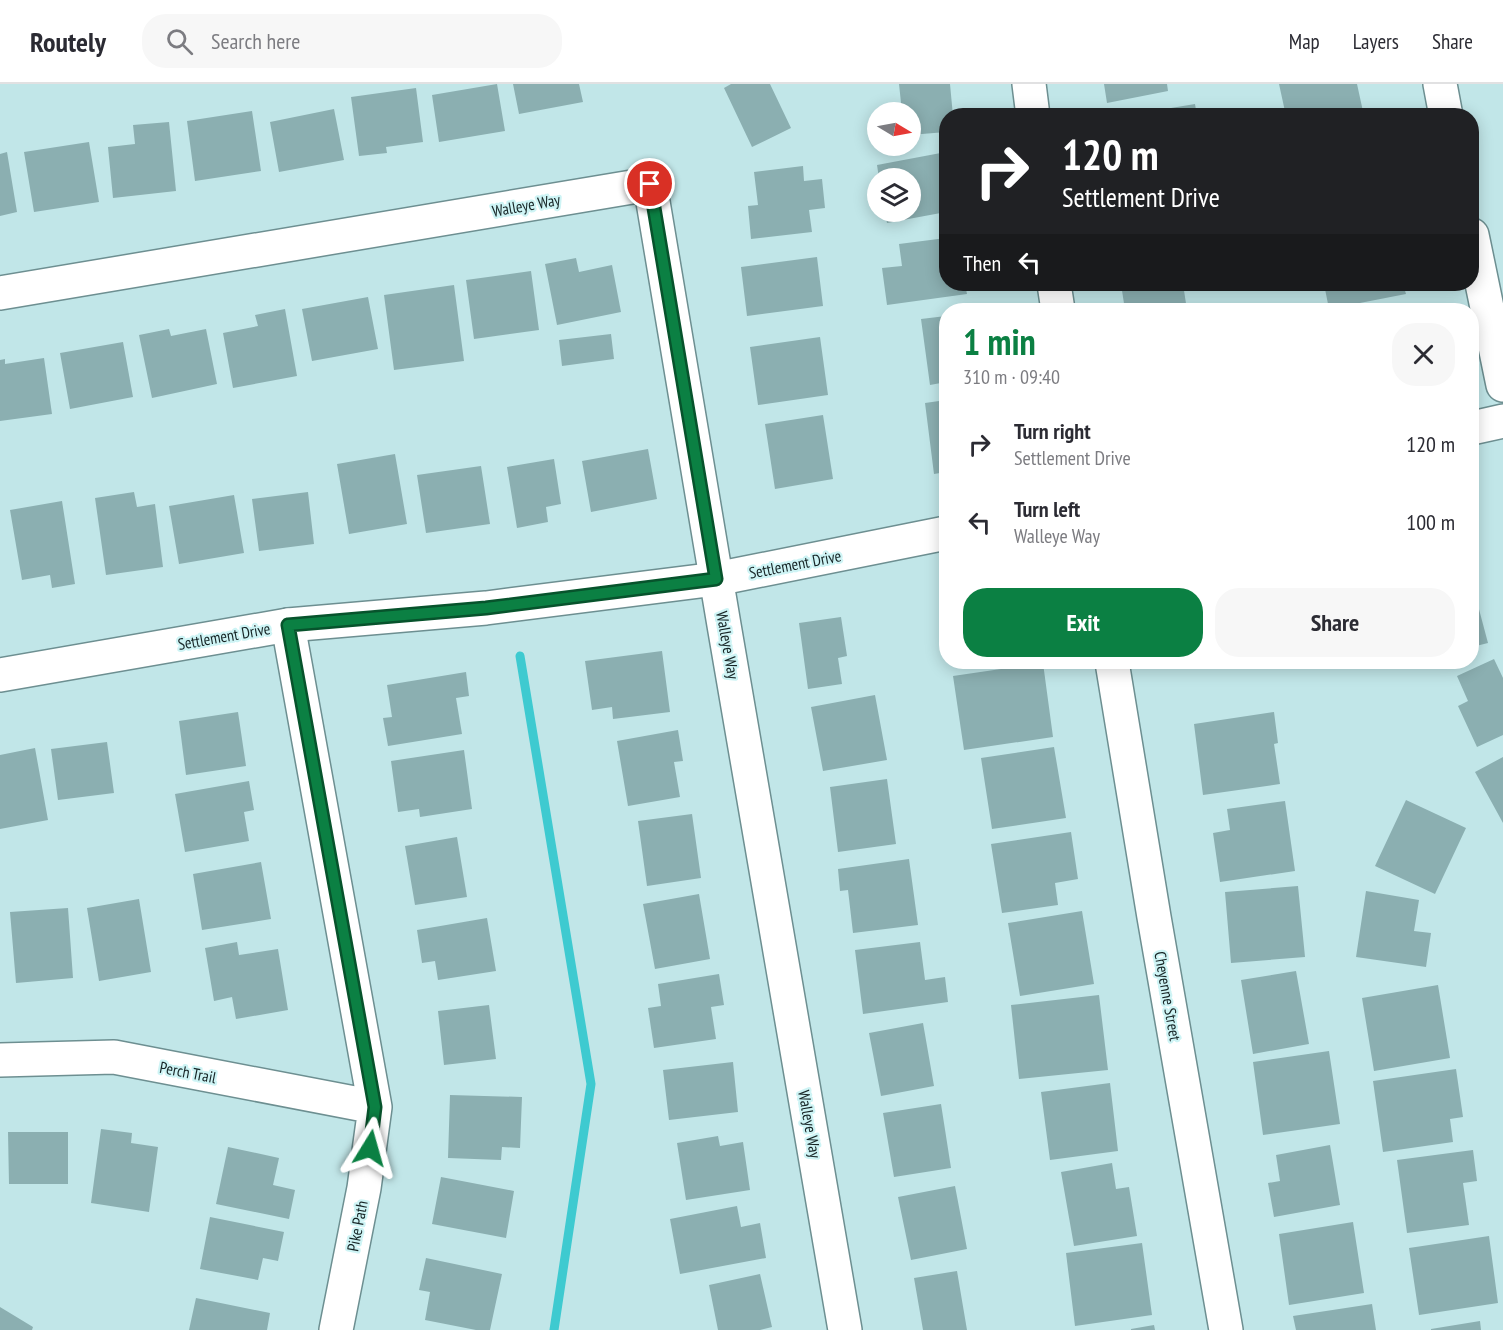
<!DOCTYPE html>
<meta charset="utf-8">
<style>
body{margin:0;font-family:"PT Sans Narrow",sans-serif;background:#f7f7f7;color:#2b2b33;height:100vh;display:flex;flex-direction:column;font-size:22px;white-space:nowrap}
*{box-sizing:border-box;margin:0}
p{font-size:20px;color:#7c7c81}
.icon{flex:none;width:33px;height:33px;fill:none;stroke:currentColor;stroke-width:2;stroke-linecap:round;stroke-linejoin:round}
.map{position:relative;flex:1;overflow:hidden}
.panel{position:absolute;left:939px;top:219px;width:540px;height:366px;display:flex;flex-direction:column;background:#fff;border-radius:24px;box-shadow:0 3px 15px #0003}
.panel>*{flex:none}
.hud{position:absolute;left:939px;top:24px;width:540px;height:183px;border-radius:24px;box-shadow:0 3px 15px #0003;background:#202124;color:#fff;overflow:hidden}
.needle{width:39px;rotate:100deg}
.controls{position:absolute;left:867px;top:18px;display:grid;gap:12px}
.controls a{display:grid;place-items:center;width:54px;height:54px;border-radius:50%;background:#fff;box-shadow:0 3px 15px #0003;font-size:30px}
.pin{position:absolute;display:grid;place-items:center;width:51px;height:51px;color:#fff;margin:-26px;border:3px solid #fff;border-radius:50%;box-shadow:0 2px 6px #0007}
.me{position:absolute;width:66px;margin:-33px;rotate:8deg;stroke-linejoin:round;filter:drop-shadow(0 0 4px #0008)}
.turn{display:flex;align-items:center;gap:21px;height:126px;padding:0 24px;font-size:27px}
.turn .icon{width:78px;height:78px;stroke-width:2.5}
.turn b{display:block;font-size:42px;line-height:51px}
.then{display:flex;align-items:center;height:57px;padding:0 24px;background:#0003;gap:12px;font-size:22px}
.round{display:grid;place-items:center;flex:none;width:63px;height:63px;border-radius:24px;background:#f7f7f7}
.headline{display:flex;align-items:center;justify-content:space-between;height:102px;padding:0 24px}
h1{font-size:36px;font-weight:600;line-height:45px;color:#0b8043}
.primary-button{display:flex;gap:12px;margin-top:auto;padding:12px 24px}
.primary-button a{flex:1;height:69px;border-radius:24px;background:#0b8043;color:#fff;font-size:24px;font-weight:600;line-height:69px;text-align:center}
.primary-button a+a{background:#f7f7f7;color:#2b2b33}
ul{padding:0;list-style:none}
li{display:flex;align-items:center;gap:18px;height:78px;padding:0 24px}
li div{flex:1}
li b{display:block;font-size:22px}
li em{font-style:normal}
header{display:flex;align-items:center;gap:36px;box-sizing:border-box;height:84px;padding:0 30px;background:#fff;border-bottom:2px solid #e1e1e2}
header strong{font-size:28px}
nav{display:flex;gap:33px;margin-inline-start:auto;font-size:21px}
.search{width:420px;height:54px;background:#f7f7f7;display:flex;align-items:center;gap:15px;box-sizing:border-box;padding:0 21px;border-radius:24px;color:#7c7c81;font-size:22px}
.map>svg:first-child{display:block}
</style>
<header>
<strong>Routely</strong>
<div class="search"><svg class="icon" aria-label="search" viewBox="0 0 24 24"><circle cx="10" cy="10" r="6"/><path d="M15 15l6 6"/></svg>Search here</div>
<nav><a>Map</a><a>Layers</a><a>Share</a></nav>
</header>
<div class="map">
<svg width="1503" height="1246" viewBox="0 0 1503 1246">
<rect width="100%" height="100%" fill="#c1e6e8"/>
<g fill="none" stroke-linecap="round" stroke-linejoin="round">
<path stroke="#3ecad0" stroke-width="9" d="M520,572L591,1000L554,1246"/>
</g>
<path fill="#8bafb1" d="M497,0L505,47L439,58L432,11Z
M513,0H579L583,18L519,30Z
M731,0H770L791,44L752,63L724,4Z
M899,0H950L953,32H946V48L910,51V28H902Z
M1104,0H1167L1168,7L1107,19Z
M1279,0H1357L1364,32H1286Z
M416,4L423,58L386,63L387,69L359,72L351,13Z
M1195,20L1197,32H1135V30Z
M334,25L344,76L279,88L270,38Z
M252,27L261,87L195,97L187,37Z
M169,38L176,107L113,114L108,63L135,60L133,41Z
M89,58L99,118L34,128L24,68Z
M7,68L17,128L0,132V70Z
M946,68V115H943L946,128L887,139L885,128H910V94H879L877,81Z
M803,82L804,97L822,95L825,124L809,126L812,148L751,155L748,122L758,121L754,88Z
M946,154V200H965L967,210L887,221L882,184L902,182L899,160Z
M817,173L823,222L747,232L741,183Z
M576,174L579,188L612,181L621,228L557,241L545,180Z
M531,187L539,246L474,255L466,196Z
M1121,200H1183L1187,226H1125Z
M1324,200H1403L1406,210L1329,225Z
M454,201L464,277L394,286L384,211Z
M368,213L378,265L312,277L302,225Z
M285,225L297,292L233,304L223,249L258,242L255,231Z
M946,232V298L930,301L921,235Z
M169,245L171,252L206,245L217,300L152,314L139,251Z
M611,250L614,275L562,282L559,256Z
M820,253L828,311L758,321L750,263Z
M123,258L133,313L70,325L60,269Z
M44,274L52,330L0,337V276L5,275V280Z
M946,316V388L934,390L925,319Z
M823,331L833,395L775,405L765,340Z
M648,365L657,415L591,428L582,377Z
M395,370L407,440L349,450L337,380Z
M554,375L561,420L546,423L548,438L517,444L507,383Z
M481,382L490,440L426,449L417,391Z
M134,408L137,423L155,420L163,483L106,491L95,414Z
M308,408L314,460L259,467L252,415Z
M234,411L244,469L179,480L169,422Z
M62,417L75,500L52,504L50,491L22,496L10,426Z
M1472,499L1488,559L1472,563Z
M841,533L847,572L838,574L842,600L808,605L799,539Z
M662,567L670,628L613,635L612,623L592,626L585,577Z
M1494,575L1503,594V651L1477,663L1458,622L1468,617L1457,592Z
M967,578H998V579L968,582Z
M1043,579L1053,653L964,666L953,592Z
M466,588L469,612L456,614L462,650L388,662L383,634L392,633L387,601Z
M875,611L887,676L823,687L811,623Z
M238,628L246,682L186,691L179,637Z
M1274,628L1278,659L1274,660L1280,700L1203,711L1194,640Z
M678,646L683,677L674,678L680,713L628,722L617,657Z
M107,658L114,709L58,716L51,665Z
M1054,663L1066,734L992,745L981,674Z
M35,664L48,736L0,745V671Z
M464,666L472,725L420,733L419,725L398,728L391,677Z
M1503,673V739L1475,688Z
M887,695L896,760L838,768L830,703Z
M249,697L254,726L244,728L249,757L185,768L175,710Z
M1406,716L1466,744L1435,810L1375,782Z
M1285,717L1295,787L1220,798L1213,749L1230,746L1227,725Z
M692,730L701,794L647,802L638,737Z
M1071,748L1078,795L1055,799L1058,821L1002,829L991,760Z
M457,753L467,813L415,821L405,762Z
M909,775L918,841L853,849L848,806L840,807L838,785Z
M261,778L271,835L202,846L193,790Z
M1298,802L1305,873L1231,879L1225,808Z
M1366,807L1419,816L1414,847L1431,849L1426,883L1356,873Z
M699,810L710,875L655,885L643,820Z
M139,815L151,888L99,897L87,824Z
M68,824L73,894L16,899L10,828Z
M1082,827L1094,900L1020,912L1008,839Z
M487,834L496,887L438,896L435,877L422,879L417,846Z
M237,858L239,871L278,865L288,926L236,935L232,913L214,917L205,864Z
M920,858L925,896L945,893L948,918L863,930L855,866Z
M1296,887L1309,960L1253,970L1241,896Z
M719,890L724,921L711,923L716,955L654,964L648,924L661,922L658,900Z
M1438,901L1450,974L1374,987L1362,914Z
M1099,911L1108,986L1019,995L1011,921Z
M489,921L496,975L444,981L438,927Z
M923,939L934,1002L881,1012L869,949Z
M1329,967L1340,1040L1263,1051L1253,978Z
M733,978L738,1028L669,1036L663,986Z
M1456,985L1463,1033L1450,1035L1453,1058L1383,1068L1373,997Z
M1110,999L1118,1067L1050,1076L1041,1008Z
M450,1011L522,1013L520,1064L502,1063L501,1076L448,1074Z
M941,1020L951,1084L894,1093L883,1029Z
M101,1045L132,1049L131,1059L158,1063L149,1128L91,1119Z
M8,1048H68V1100H9Z
M718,1052L720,1062L743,1058L750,1106L686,1116L677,1059Z
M1330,1061L1340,1121L1274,1133L1268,1099L1280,1097L1276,1071Z
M228,1063L279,1074L273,1101L295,1106L289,1135L216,1120Z
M1473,1066L1477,1097L1463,1099L1469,1141L1407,1149L1397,1076Z
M1112,1079L1116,1105L1129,1103L1137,1152L1074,1162L1061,1088Z
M441,1093L514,1107L506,1154L432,1140Z
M955,1102L967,1165L911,1176L898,1113Z
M737,1122L741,1143L760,1139L766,1174L680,1190L670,1135Z
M210,1133L284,1148L278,1177L263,1174L258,1196L200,1185Z
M1353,1138L1364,1209L1289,1221L1279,1150Z
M1489,1152L1498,1219L1419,1231L1409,1164Z
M1142,1159L1152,1231L1075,1242L1066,1169Z
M426,1174L502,1190L490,1246H476L425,1236L430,1208L419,1206Z
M957,1187L967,1246H923L914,1194Z
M760,1190L772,1243L760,1246H718L709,1201Z
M196,1214L270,1229L267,1246H189Z
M1372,1220L1376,1246H1296L1293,1232Z
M0,1223L33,1243L32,1246H0Z
M1480,1237L1481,1246H1431V1245Z
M1154,1241L1155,1246H1131V1245Z"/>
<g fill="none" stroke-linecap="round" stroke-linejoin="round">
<g stroke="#6d8f91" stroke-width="36">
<path id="minor" d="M1029,0L1033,32
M1054,200L1058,226
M0,209L650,100L724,541L845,1246
M288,541L375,1023L364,1104L336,1246
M1112,578L1154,833L1226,1246
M0,976L114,973L375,1023"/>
</g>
<g stroke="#6d8f91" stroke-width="36">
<path id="tertiary" d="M1440,0L1446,32
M1472,151L1503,301
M1472,344L1503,337
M0,591L288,541L486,524L716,495L946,449"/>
</g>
<use href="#minor" stroke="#fff" stroke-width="33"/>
<use href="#tertiary" stroke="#fff" stroke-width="33"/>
</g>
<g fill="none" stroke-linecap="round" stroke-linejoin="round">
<g stroke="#07532c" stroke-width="15">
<path id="route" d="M370,1064L375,1023L288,541L486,524L716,495L650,100"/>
</g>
<use href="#route" stroke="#0b8043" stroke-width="10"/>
</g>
<g text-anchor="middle" stroke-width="4.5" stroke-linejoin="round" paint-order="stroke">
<g font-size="16" fill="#162425" stroke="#cef4f5">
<text transform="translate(526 121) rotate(-10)" y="6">Walleye Way</text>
<text transform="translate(795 480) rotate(-11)" y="6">Settlement Drive</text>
<text transform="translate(224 552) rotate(-10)" y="6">Settlement Drive</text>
<text transform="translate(728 561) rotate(80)" y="6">Walleye Way</text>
<text transform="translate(1168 912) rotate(80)" y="6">Cheyenne Street</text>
<text transform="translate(188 988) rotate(11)" y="6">Perch Trail</text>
<text transform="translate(810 1040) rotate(80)" y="6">Walleye Way</text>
<text transform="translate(357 1142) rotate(-79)" y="6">Pike Path</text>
</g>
</g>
</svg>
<div class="controls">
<a><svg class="needle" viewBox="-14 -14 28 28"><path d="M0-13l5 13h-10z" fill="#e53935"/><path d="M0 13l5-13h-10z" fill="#7c7c81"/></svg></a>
<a><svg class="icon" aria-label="layers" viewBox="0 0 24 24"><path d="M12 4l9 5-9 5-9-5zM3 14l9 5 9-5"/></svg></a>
</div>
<div class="pin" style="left:650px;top:100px;background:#d93025"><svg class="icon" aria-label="arrive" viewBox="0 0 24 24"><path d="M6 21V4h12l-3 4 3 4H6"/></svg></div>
<svg class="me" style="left:370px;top:1064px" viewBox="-20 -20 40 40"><path d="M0-17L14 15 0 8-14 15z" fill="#0b8043" stroke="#fff" stroke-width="4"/></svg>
<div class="hud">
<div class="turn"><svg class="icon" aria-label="right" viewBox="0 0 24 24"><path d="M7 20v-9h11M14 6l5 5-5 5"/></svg><div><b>120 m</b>Settlement Drive</div></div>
<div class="then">Then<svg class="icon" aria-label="left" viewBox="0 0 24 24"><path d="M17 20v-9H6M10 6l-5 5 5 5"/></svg></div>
</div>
<section class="panel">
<div class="headline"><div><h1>1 min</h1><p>310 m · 09:40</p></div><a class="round"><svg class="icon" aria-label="close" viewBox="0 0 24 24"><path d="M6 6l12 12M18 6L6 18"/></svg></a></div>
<ul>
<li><svg class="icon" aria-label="right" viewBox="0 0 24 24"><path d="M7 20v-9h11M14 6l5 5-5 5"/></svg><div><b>Turn right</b><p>Settlement Drive</p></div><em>120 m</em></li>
<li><svg class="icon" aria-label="left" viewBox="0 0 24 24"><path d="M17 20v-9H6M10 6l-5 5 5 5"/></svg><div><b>Turn left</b><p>Walleye Way</p></div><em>100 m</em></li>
</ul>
<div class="primary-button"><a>Exit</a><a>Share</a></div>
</section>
</div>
